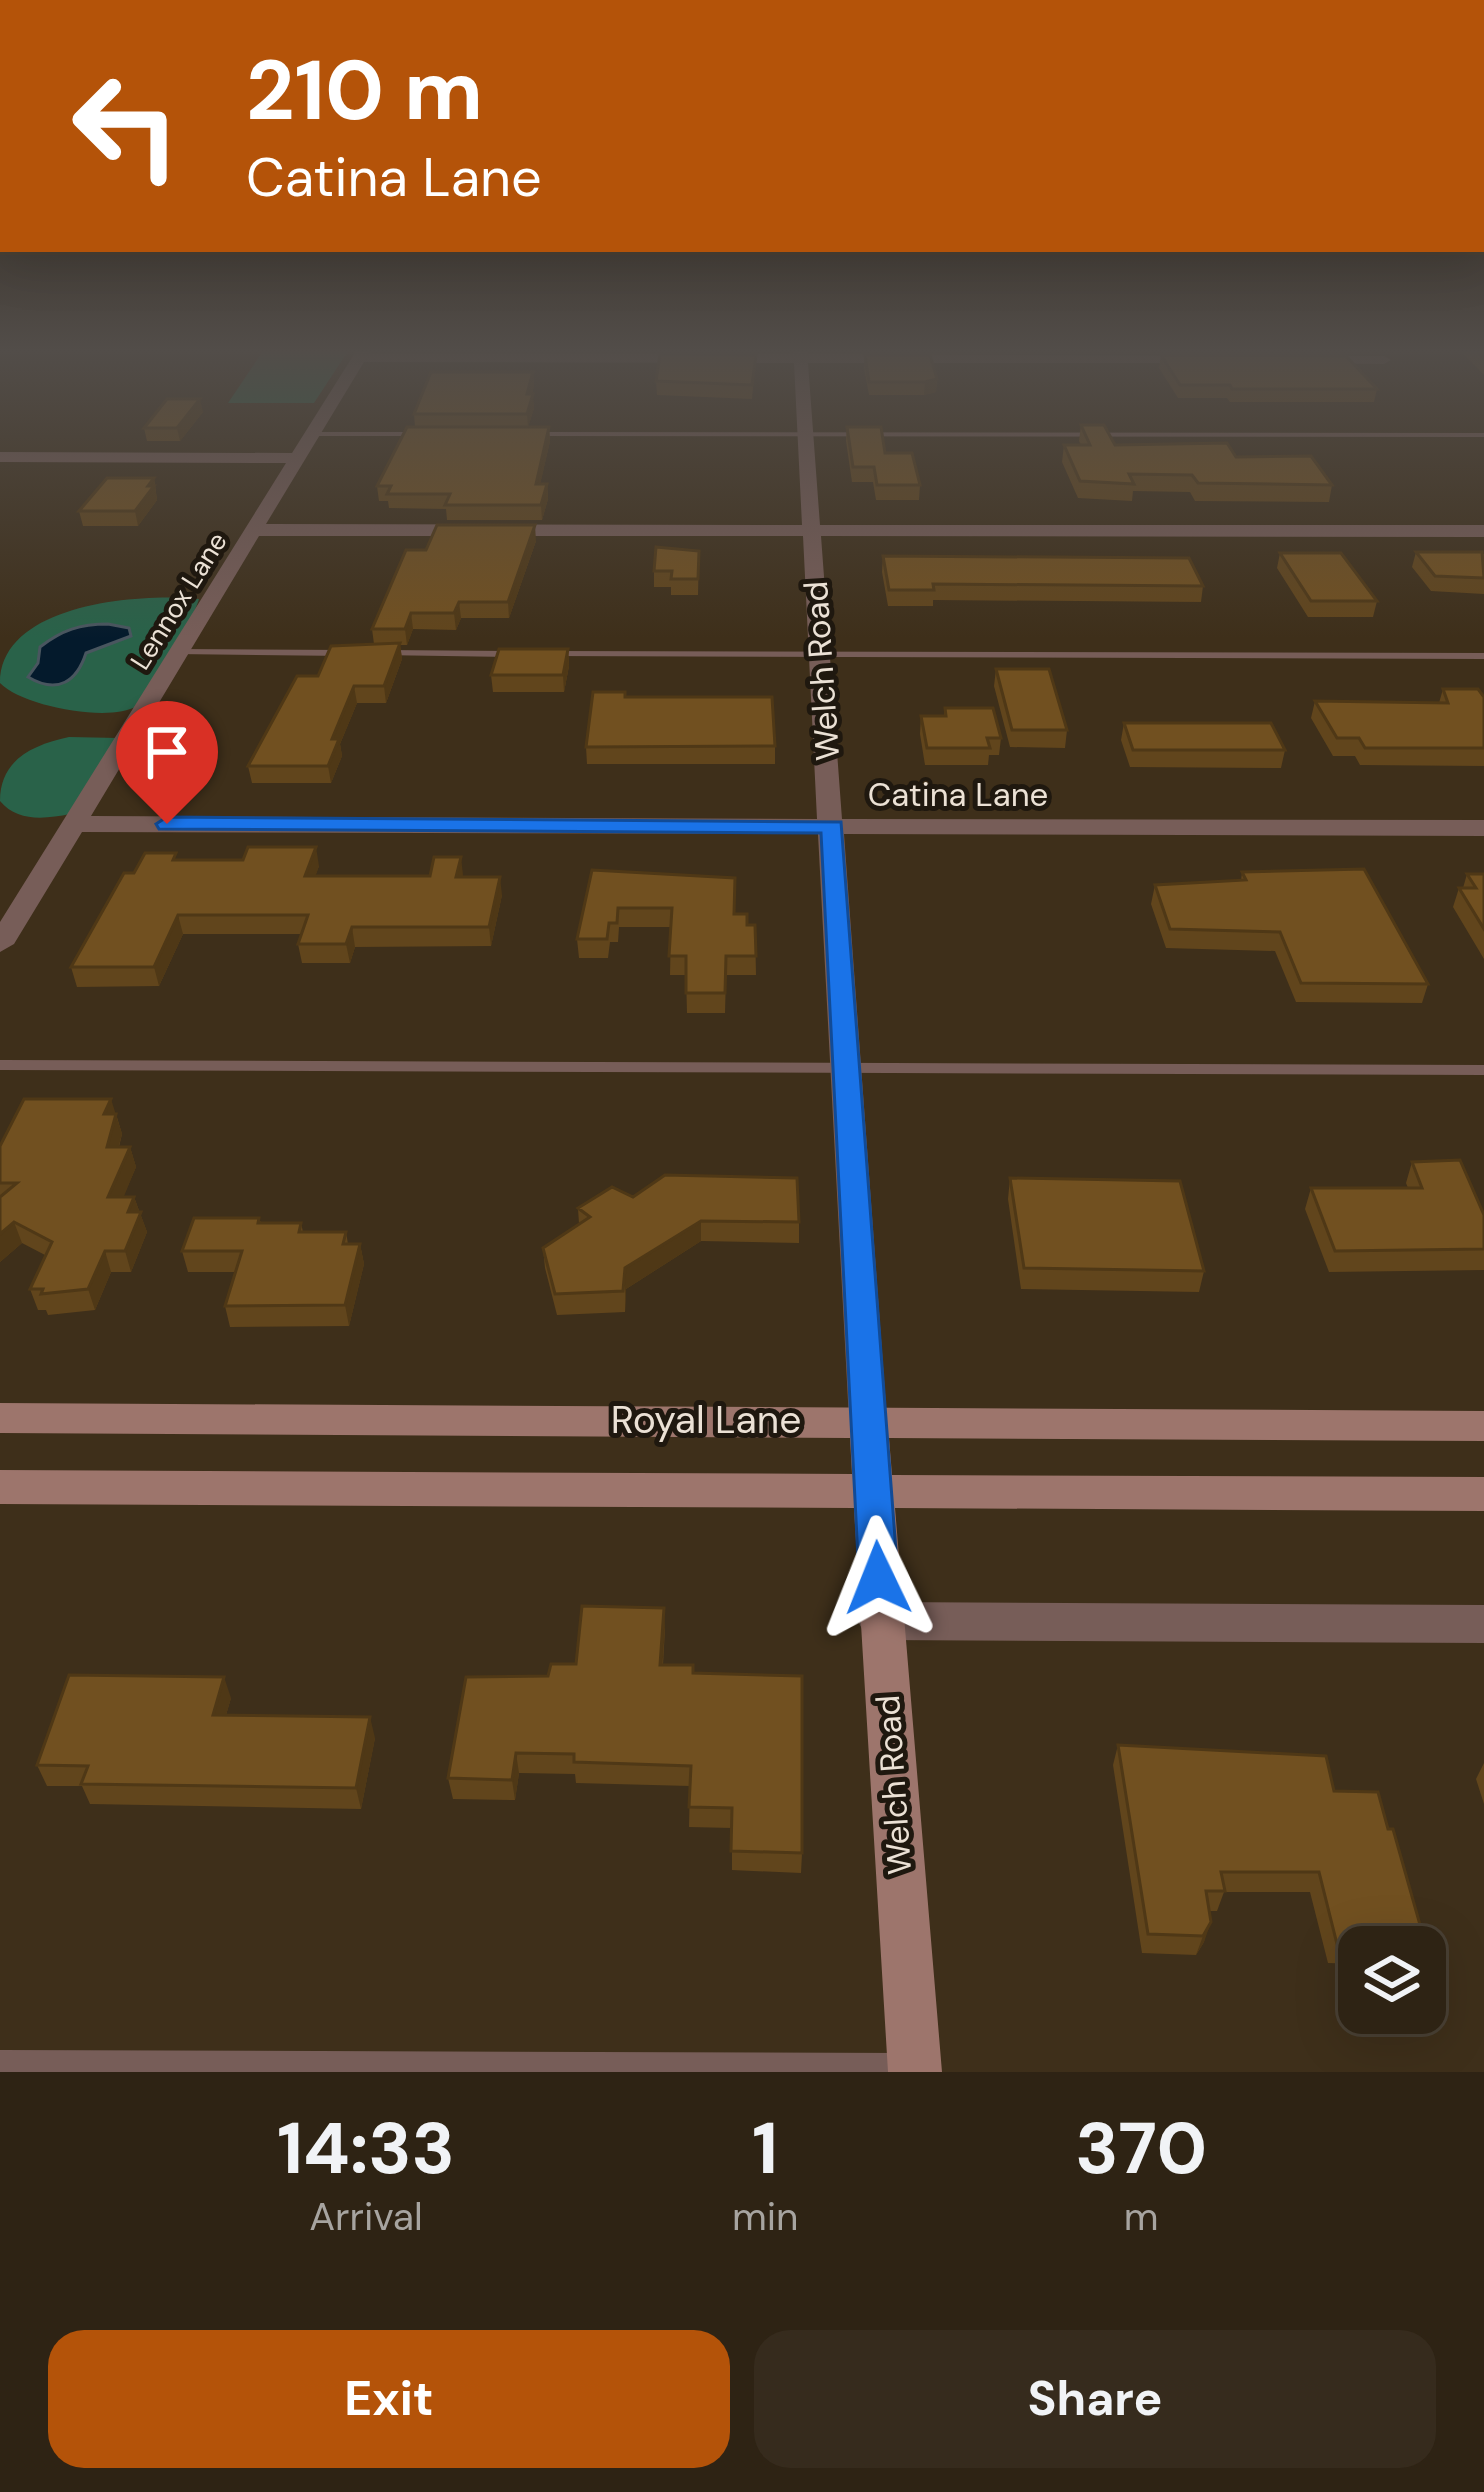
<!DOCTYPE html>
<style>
body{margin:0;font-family:"DM Sans",sans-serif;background:#362b1d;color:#f1f3f6;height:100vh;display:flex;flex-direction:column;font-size:45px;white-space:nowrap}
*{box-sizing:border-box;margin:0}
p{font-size:39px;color:#a7a4a0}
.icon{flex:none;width:66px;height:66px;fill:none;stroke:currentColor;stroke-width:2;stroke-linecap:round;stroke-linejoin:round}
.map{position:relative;height:2072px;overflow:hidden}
.drawer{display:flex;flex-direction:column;background:#2e2314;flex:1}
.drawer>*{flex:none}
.top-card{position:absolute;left:0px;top:0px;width:1485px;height:252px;box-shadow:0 12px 48px #0002,0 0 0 3px #494034;background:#b45309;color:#fff;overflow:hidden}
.fabs{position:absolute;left:1338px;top:1926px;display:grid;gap:24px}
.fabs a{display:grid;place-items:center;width:108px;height:108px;border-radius:24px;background:#2e2314;box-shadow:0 12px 48px #0002,0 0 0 3px #494034;font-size:60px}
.pin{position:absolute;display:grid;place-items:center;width:102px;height:102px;color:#fff;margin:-123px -51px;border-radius:50% 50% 50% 0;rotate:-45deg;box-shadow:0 0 12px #0007}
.pin .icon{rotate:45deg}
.me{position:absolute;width:132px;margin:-66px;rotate:358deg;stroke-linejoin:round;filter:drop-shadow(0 0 9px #0008)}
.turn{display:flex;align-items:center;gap:42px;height:252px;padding:0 48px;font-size:54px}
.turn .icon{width:156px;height:156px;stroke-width:2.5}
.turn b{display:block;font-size:84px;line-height:102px}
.eta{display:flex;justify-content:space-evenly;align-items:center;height:204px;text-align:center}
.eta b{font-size:72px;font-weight:700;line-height:84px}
.cta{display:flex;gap:24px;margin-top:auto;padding:24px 48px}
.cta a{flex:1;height:138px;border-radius:36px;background:#b45309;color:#fff;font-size:48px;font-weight:700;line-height:138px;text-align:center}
.cta a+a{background:#362b1d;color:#f1f3f6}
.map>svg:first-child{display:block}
</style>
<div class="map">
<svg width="1484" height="2072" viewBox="0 0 1484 2072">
<rect width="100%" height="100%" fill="#3e2f1a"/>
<path fill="#296249" d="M265,348H350L314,403H228Z
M199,599C191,623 157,693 137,706C109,723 22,706 0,683C0,603 141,593 199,599Z
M69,737L118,738L70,814C45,819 17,822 0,801C0,760 32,745 69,737Z"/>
<path fill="#041a2c" stroke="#49565f" stroke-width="3" d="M108,624L129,628L131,636L86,653C77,681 58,695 28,677L38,663L40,647C62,630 80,624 108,624Z"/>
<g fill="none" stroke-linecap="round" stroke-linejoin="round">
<path fill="#775d58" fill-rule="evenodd" d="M313,432H419L423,434L419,436H310L309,434Z
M530,432L1484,433V437L533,436H530Z
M179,649L347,650L352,653L347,656L175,654V650Z
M383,650L515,651L520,654L515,657L379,655L378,653Z
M551,651L1484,653V659L547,656V652Z
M0,1060L1484,1065V1075L0,1070Z
M0,2050L905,2053L914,2057L918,2066L916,2072H0Z"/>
<path fill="#775d58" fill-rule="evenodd" d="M358,348H372L369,354H793V348H807L808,354L1203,356L1198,363H808L820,525H1484V537L821,536L842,819L1484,820V836L844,834L887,1420L882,1431L868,1435L854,1431L849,1420L818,834L82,832L14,944L0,952V922L286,463L0,462V452L292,453ZM364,362L794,363L802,525L266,524ZM259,536H803L817,819L91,816Z
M1307,356H1384L1391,360L1384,364L1312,363Z
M880,1602L1484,1605V1643L880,1640L865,1635L858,1621L865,1607Z"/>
<path fill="#9d756c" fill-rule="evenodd" d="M0,1403L1484,1411V1441L889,1438L892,1475L1484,1477V1511L895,1508L942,2072H888L854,1508L0,1504V1470L852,1474L850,1438L0,1433Z"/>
</g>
<path fill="#61451c" d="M441,348H485L484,350Z
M662,348H757V350Z
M861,348H924V350H861Z
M1146,348H1330L1329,352L1148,351Z
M1458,348H1484V375Z
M756,355L752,399L657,395L656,381Z
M865,355L937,379L936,392L924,395H869L864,368Z
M1161,355L1377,389L1374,402H1230L1227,398H1178L1159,368Z
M533,372L534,385L532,394L534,408L528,427H549L550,441L540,484H547L548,499L542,520H447L446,509L389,508L388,501H379L377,486L415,427L414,414Z
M203,412L180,441H147L144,428Z
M1081,425L1115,445L1236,457L1332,485L1329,502L1195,501L1190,492L1133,491L1132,501L1078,498L1062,462L1064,445H1081L1079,441Z
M847,427L885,453L920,485L919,500H876L873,482H852L846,441Z
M154,478L157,500L138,526H83L79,511Z
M536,541L509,618H461L456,630L413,629L407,645H400L402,659L386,703H357L340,744L342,756L331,783H252L248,766L374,644L372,629L426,550Z
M699,551L698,595H671V587H654V571Z
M1416,552L1484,554V594L1431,591L1412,567Z
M1280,553L1377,601L1373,617H1308L1277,568Z
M883,556L1203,586L1201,602L933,600V606H888L882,572Z
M568,649L569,666L564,692H493L491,675Z
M996,669L1067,730L1065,748L1010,747L994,686Z
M1443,689L1484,697V766L1360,765L1355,756H1333L1311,718L1315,701L1439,703Z
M626,697L775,746V764H587L586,747Z
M945,708L1001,738L999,755H989L988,765H925L920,734L921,716H944Z
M1124,723L1285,750L1281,768L1130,767L1121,740Z
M178,860L319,866L315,876L463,877L502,895L491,946L355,947L350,963H302L298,944L301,934H183L159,986L77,987L71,967L134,873Z
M592,870L735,914L747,925H755L756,975H726L725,1013H687L686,975H670L671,927H619L618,942H610L608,958H579L577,939Z
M1242,872L1428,984L1422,1003L1296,1002L1275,951L1166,948L1151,904L1155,885L1241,881Z
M1467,874H1484V959L1453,907L1459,888H1463Z
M116,1114L122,1134L119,1147H130L136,1167L123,1197H134L147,1232L131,1272H111L95,1310L48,1315L46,1310H38L30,1289L45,1255L22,1243L0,1262V1146Z
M1412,1162L1484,1215V1270L1329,1272L1305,1209L1311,1188H1408L1406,1183Z
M1010,1178L1204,1271L1199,1292L1021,1289L1008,1199Z
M633,1197L799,1222V1243L701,1241L626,1289L625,1312L557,1315L545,1268L543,1248L579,1224L578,1208Z
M259,1218L261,1223H301L303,1232H346L348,1244H360L364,1264L349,1326L230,1327L225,1306L235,1272H188L182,1251Z
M665,1628L663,1665L693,1673L802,1853L801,1873L732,1870V1828L689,1827L690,1786L576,1783L575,1774L519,1773L515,1800L453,1799L448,1778L548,1676Z
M231,1698L226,1715L375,1738L361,1809L90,1804L82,1786H47L37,1765Z
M1118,1745L1334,1791L1388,1829L1426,1946L1425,1948L1359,1947V1964L1328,1963L1310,1892H1224L1217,1911H1210L1204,1942L1196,1955L1142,1953L1113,1765Z
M1484,1763V1804L1476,1779Z"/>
<path fill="#4f3816" d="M533,372L534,385L528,408L527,394Z
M937,379L936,392L924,395L925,382Z
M533,394L534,408L528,428L527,414Z
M200,399L203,412L180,441L177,428Z
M549,427L550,441L537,499L536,484Z
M154,478L157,500L138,526L135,511Z
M547,484L548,499L542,520L541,505Z
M535,525L536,541L509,618L508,602Z
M459,602L461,618L456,630L454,613Z
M411,613L413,629L407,645L405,629Z
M400,643L402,659L386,703L384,686Z
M568,649L569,666L564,692L563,675Z
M354,686L357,703L340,744L342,756L331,783L328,766L332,739Z
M316,847L319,866L309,895L305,876Z
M461,857L463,875L458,896L456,877Z
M500,877L502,895L491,946L489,927Z
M178,915L183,934L159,986L154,967Z
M352,927L355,947L350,963L346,944Z
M111,1099L122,1134L113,1167L107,1147L104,1114Z
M130,1147L136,1167L115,1218L108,1197Z
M134,1197L147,1232L131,1272L125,1251L128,1212Z
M701,1221V1241L626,1289L625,1312V1268Z
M14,1222L22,1243L0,1262V1234Z
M360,1244L364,1264L349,1326L345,1305Z
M105,1251L111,1272L95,1310L88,1289Z
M664,1608L665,1628L661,1685L660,1665Z
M224,1677L231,1698L220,1735L213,1715Z
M370,1717L375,1738L361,1809L356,1788Z
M516,1753L519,1773L515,1800L512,1780Z
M1211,1922L1204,1942L1196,1955L1203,1936Z"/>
<path fill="#715020" stroke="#4f3816" stroke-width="3" d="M1474,348H1484V359Z
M660,354L756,355L752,385L656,381Z
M865,355H930L937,379L925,382H869Z
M1161,355L1346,356L1377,389H1232L1230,385H1180Z
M431,372H533L527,394H533L527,414H414Z
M167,399H200L177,428H144Z
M1081,425H1104L1115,445L1227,443L1236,457L1311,456L1332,485L1198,483L1192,475L1129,474L1134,484L1080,481L1064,445H1090Z
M407,427H549L536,484H547L541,505H445L450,494H387L391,486H377Z
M847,427H881L885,453H912L920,485H877L874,467H853Z
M107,478H154L148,486H154L135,511H79Z
M437,525H535L508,602H459L454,613H411L405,629H372L406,550H426Z
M656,547L699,551L698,579H671L672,571H654Z
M1416,552H1482L1484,578L1435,576Z
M1280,553H1341L1377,601H1311Z
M883,556L1189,558L1203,586L933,584L934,590H889Z
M400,643L384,686H354L332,739H339L328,766H248L297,676H318L331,646Z
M499,649H568L563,675H491Z
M996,669H1049L1067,730H1012Z
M1443,689H1478L1484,697V748H1365L1359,738H1337L1315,701L1448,703Z
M593,692H625V697H772L775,746L586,747Z
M945,708H993L1001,738H987L990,748H927L921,716H946Z
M1124,723H1271L1285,750H1133Z
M248,847H316L305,876H430L434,857H461L456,877H500L489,927H352L346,944H298L308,915H178L154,967H71L124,873H134L145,853H176L173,860H243Z
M1364,869L1428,984L1301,983L1280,932L1170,929L1155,885L1246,880L1242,872Z
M592,870L735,878L734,914H747V925H755L756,956H726L725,993H686V956H669L672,908H618L617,923H609L607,939H577Z
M1467,874H1484V929L1459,888H1476Z
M24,1099H111L104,1114H116L107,1147H130L108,1197H134L128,1212H141L125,1251H105L88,1289L41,1294L43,1289H30L52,1242L14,1222L0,1234V1197L17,1183H0V1146Z
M1460,1160L1484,1215V1249L1335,1251L1311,1188H1422L1412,1162Z
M665,1175L797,1178L799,1222L701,1221L625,1268L623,1291L555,1294L543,1248L590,1217L578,1208L612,1187L633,1197Z
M1010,1178L1180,1181L1204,1271L1024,1268Z
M194,1218H259L258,1223H301L299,1232H346L343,1244H360L345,1305L225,1306L242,1251H182Z
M582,1606L664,1608L660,1665H693V1673L802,1676V1853L731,1851L732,1808L689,1807L691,1766L574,1762V1754L516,1753L512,1780L448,1778L466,1677L548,1676L551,1664H576Z
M69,1675L224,1677L213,1715L370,1717L356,1788L81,1784L88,1766L37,1765Z
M1118,1745L1326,1756L1334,1791L1378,1792L1388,1829H1393L1426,1946L1337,1944L1319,1872H1221L1225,1891H1206L1211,1922L1203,1936L1148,1934Z"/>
<linearGradient id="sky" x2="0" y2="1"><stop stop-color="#221a0e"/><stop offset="0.55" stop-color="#524d49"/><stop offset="1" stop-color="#524d49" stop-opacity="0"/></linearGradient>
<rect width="1484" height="638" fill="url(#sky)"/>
<path fill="#1a73e8" stroke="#114b97" stroke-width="3" d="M167,817L841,822L898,1578L892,1590L878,1595L865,1590L859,1578L821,833L159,829L156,824Z"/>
<g text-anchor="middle" stroke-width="10" stroke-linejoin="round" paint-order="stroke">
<g font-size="27" fill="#ebe1d5" stroke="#1f180f">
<text transform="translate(179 601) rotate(-58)" y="9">Lennox Lane</text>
</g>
<g font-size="33" fill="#ebe1d5" stroke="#1f180f">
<text transform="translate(821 671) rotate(-94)" y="12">Welch Road</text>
<text x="958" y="806">Catina Lane</text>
<text transform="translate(893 1785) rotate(-94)" y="12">Welch Road</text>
</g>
<g font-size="39" fill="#ebe1d5" stroke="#1f180f">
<text x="706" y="1433">Royal Lane</text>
</g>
</g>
</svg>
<div class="fabs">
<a><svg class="icon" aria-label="layers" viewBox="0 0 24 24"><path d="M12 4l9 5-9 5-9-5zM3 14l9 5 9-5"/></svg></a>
</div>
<div class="pin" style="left:167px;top:824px;background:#d93025"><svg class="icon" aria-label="arrive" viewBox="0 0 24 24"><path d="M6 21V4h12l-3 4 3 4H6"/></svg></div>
<svg class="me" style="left:878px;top:1578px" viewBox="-20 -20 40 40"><path d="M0-17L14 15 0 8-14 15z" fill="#1a73e8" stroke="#fff" stroke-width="4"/></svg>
<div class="top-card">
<div class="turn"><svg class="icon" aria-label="left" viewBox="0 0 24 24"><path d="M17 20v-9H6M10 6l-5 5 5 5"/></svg><div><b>210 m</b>Catina Lane</div></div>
</div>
</div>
<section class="drawer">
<div class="eta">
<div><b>14:33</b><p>Arrival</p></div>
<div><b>1</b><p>min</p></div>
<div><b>370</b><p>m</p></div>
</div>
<div class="cta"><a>Exit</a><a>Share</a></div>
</section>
